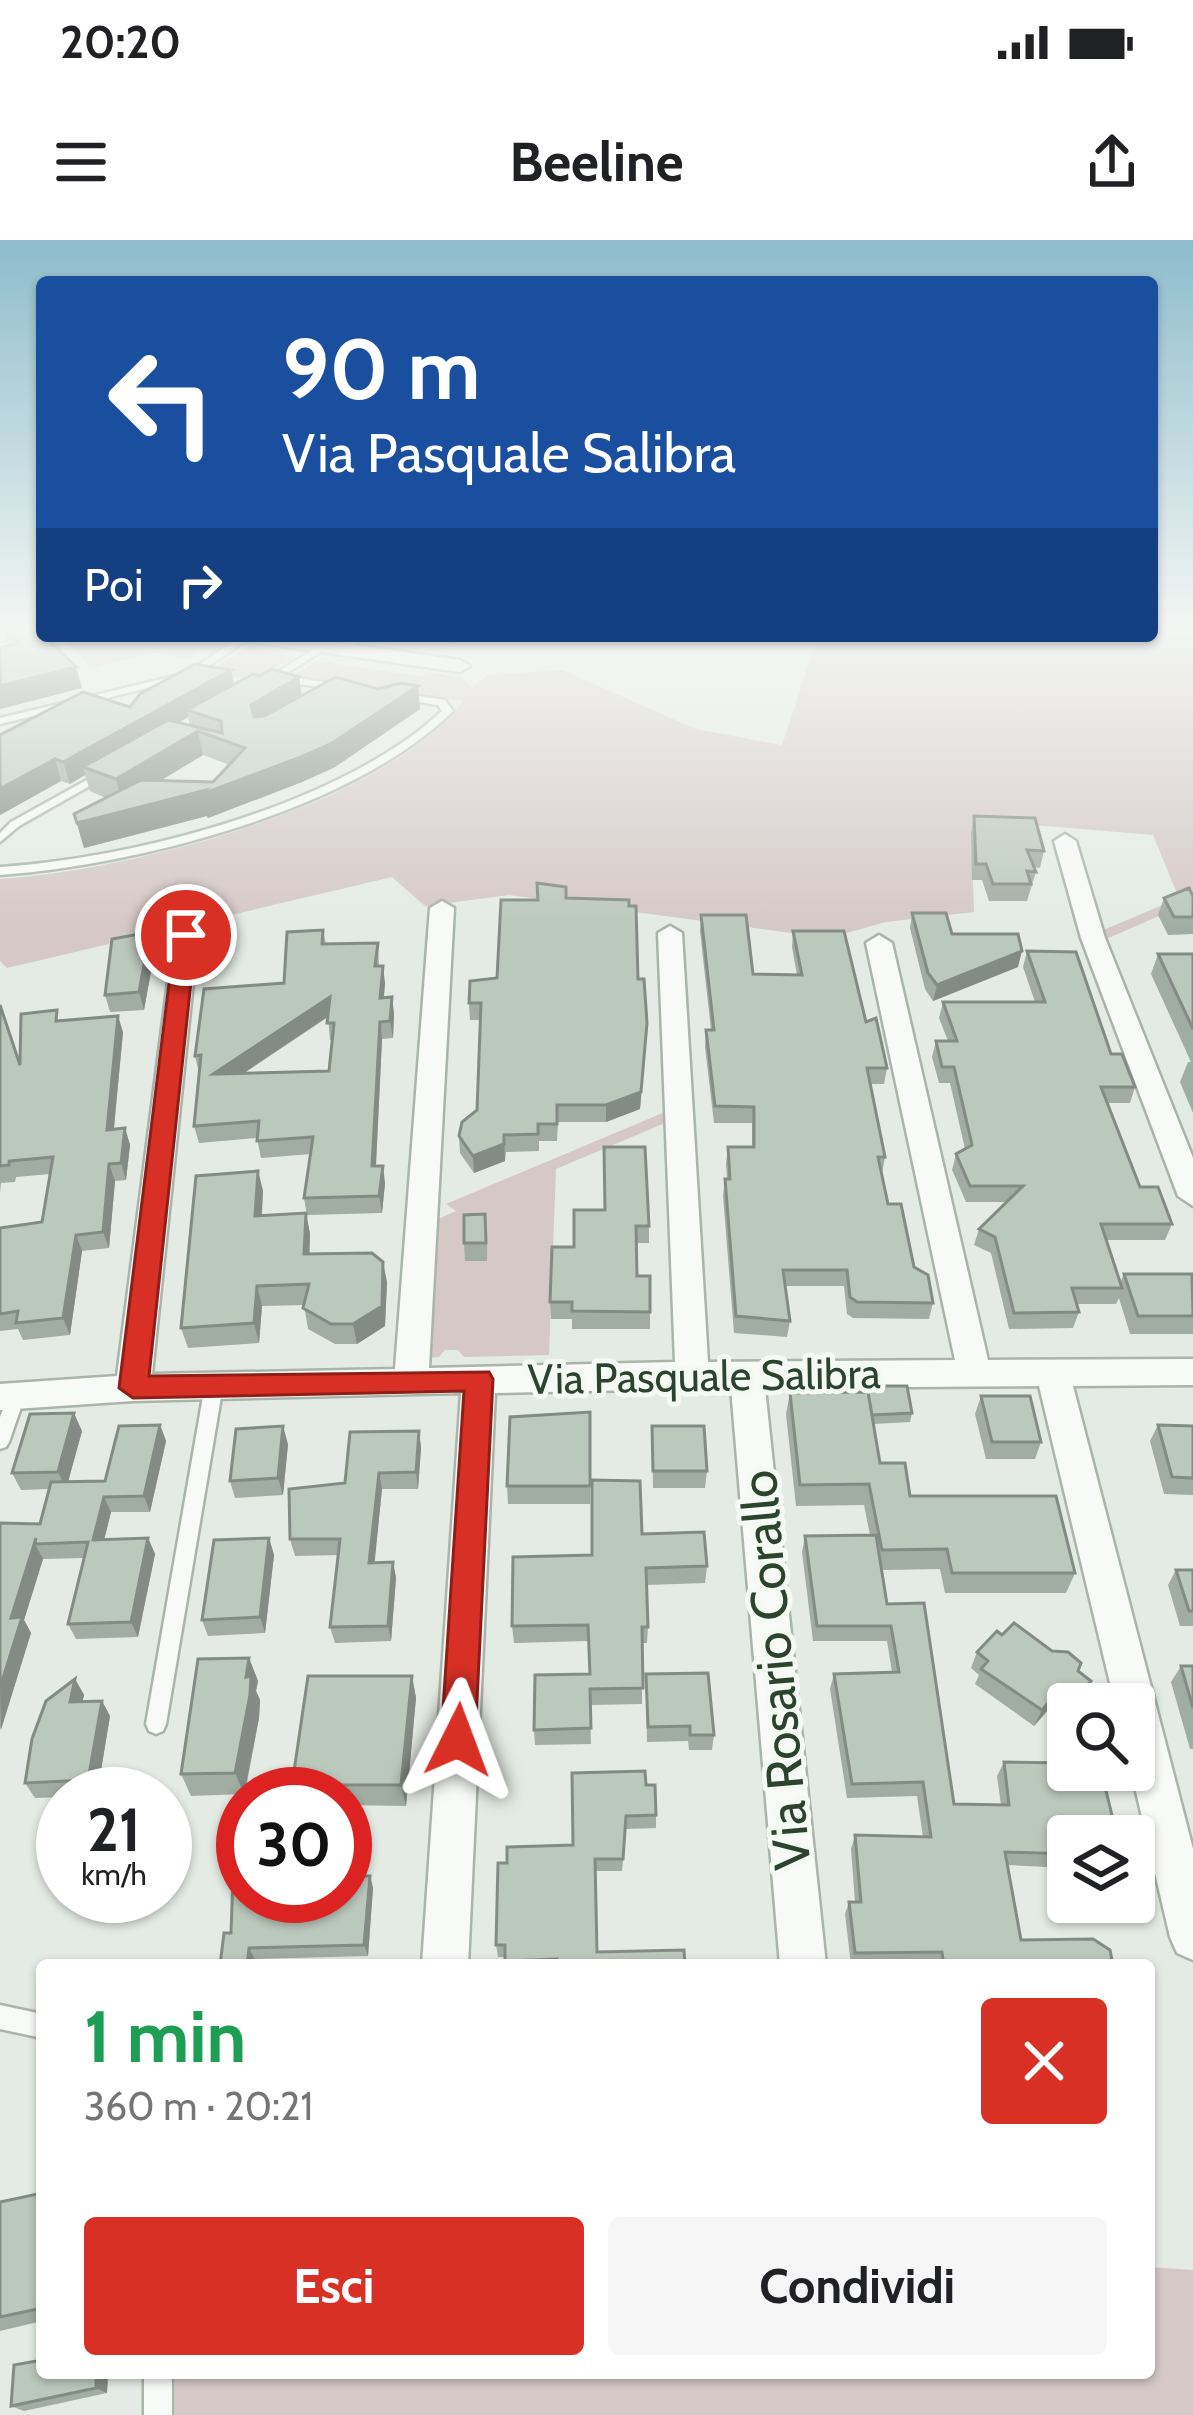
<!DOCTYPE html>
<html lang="it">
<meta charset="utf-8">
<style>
body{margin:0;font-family:Cabin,sans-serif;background:#f6f6f6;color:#202124;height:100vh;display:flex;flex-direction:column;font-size:45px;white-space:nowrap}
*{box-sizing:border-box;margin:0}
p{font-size:39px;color:#757577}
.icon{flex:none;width:66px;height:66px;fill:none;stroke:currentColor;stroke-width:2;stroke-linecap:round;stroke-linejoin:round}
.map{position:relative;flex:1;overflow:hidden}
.sheet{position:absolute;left:36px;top:1719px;width:1119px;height:420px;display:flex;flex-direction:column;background:#fff;border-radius:12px;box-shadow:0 3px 9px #0004}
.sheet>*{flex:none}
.guide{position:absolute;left:36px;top:36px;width:1122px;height:366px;border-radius:12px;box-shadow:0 3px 9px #0004;background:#1a4fa0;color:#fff;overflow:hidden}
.buttons{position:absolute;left:1047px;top:1443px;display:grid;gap:24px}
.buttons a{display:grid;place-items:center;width:108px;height:108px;border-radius:12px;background:#fff;box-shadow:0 3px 9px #0004;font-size:60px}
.speed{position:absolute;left:36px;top:1527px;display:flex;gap:24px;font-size:60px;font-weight:700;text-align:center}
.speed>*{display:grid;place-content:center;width:156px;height:156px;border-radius:50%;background:#fff;box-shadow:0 3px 9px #0004;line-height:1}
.speed small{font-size:30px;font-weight:400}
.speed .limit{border:18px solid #d22;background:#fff;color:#111}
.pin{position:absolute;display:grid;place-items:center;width:102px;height:102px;color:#fff;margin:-51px;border:6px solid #fff;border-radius:50%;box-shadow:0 3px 12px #0007}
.me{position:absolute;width:132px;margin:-66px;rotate:3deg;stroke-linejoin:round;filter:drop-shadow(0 0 9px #0008)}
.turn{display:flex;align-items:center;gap:42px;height:252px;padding:0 48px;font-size:54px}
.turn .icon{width:156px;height:156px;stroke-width:2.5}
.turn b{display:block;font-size:84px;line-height:102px}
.then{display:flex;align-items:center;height:114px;padding:0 48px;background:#0003;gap:24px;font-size:45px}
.round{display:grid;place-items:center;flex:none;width:126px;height:126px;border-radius:12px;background:#f6f6f6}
.head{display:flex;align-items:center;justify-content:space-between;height:204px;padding:0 48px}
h1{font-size:72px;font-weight:700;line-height:90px;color:#1e9e55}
.action{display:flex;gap:24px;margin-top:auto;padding:24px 48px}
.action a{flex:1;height:138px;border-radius:12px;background:#d93025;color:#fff;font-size:48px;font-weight:700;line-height:138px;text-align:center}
.action a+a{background:#f6f6f6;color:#202124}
.status{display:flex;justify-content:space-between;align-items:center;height:84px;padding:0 60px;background:#fff;direction:ltr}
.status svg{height:33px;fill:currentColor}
header{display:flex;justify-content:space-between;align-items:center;height:156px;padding:0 48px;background:#fff;font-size:54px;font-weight:700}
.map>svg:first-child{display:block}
</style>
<div class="status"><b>20:20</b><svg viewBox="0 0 49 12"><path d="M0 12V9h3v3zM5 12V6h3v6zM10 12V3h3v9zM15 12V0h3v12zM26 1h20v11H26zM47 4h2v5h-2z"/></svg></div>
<header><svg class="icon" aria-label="menu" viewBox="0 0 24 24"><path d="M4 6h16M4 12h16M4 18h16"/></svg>Beeline<svg class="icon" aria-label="share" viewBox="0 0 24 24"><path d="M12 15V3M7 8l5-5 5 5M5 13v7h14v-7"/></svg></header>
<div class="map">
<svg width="1193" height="2175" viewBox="0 0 1193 2175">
<rect width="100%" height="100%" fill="#e4ebe4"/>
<path fill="#d5c8c6" d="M1152,387H1193V686L1182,666L1104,700L1101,691L1179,658L1153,595L975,580L971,590L974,672L886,682L828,698L509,655L425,666L392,637L7,728L0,721V639C127,631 384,567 463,461L293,435L317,421L418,436L436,433L462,438L472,447L488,435L562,430L696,489L782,505L818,396H1152Z
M60,396H194L231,402L215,415L197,413L189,419L154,413L91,428Z
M250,405L295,417L253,440L207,433Z
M665,872V883L556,929L549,1115L464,1117L458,1110H445L439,1117L426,1118L438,979L456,971L446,964Z
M1149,2027L1193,2030V2175H175V2133H1149Z"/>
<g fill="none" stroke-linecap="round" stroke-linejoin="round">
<g stroke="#a9b5a9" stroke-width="5">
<path id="service" d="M241,396H252L193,437L0,484V478L187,433Z
M352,396H362L347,411H341V407Z
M324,403L327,404V408L282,436L344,445L349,448L347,450L273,441L268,438Z
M399,453L445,460L453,471C353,570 138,625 0,635V627C128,618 300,574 406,500C419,492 431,480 442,471L438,465L395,458V454Z
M105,530L110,533L109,535L19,586L0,602V593L11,582Z
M214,1138L220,1140L223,1145L166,1484L163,1491L156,1494L149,1491L146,1484L205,1145L208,1140Z
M16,1149L22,1151L25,1156L9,1202L6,1207L0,1209V1177L10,1151Z
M0,1765L42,1774V1798L0,1789Z
M144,2133H172V2175H144Z"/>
</g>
<g stroke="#a9b5a9" stroke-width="5">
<path id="minor" d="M42,387L40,391L0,401V389Z
M243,396H291L460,420L470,426L460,432L252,402Z
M1065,594L1076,601L1105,698L1193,918V966L1178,956L1081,698L1054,601Z
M442,661L454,668L429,1128L675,1122L658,693L670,686L682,693L708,1122L955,1120L866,703L879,695L892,703L988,1120L1193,1119V1145L1073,1146L1193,1609V1720L1177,1713L1170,1697L1131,1530L1134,1464H1115L1039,1146L765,1148L826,1725H780L731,1148L495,1153L468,1725H422L461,1153L133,1161L0,1170V1144L117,1136L174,695L186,688L198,695L152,1134L395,1129L430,668Z"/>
</g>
<use href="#service" fill="#f7faf7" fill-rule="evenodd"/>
<use href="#minor" fill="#f7faf7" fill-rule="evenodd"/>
</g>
<path fill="#a1aca2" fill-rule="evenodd" d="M5,389L82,448L0,469V408L10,406Z
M398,396H463L457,404Z
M260,436L299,437L302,456L418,446L420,469L335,527L302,542L208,578L207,576L84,608L74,574L106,558L90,551L85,535L70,544L61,541L0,575V495L234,444ZM188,477L190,485L178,483ZM203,515L230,525L213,542L159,541Z
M974,576L1044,611L1040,628L1034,627L1036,632L1027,661H989L982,640H972L971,592Z
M1193,656V694L1168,695L1158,675L1164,658Z
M567,658L638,739L646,800L640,869L606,882H558L557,901H539V911L506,912L505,921L474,933L460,913L459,896L477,870L481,780H470L469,763L497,738Z
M912,673L1018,727L933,761L925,749L910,688Z
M701,675L753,734L797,735L792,707L793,691L866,782L887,828L884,844H870L885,917L882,934L888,964L914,1027L933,1063L929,1079L853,1078L847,1074L844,1046H785L790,1081L787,1097L734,1093L723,956L725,939H727L726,924L728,907H752V883H714L705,807L706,790H711L700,691Z
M323,690L326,704L378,703L379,726L385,743L384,758L392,757L394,774L393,798L382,799L376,926L385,943L382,973L307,975L304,958L311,914L261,918L257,898L199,903L194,886L199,833L195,816L284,743ZM328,777L330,800H332L329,831L243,834Z
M155,709L144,770L110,772L105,755Z
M1027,711L1135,847L1130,863H1107L1140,947L1172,984L1165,1000H1106L1120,1043L1124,1034L1193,1037V1094H1130L1119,1058L1116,1064H1077L1079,1072L1073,1088L1009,1089L991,1013L974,1005L979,989L1006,962H966L952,930L956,914L965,909L950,843H939L932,817L936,801H948L939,778L943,762H1035L1023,727Z
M1158,714H1193V873L1180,842L1188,822H1191L1151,734Z
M0,764L20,823L61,780L123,792L114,889L125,888L130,905L126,940L115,941L109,1008L82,1011L70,1095L23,1100L18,1089L0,1091V988L42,982L50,934L16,937L15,942L1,943L0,953Z
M258,931L263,951L262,976L306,973L310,994L309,1014L387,1042L385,1086L357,1104H335L308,1089L304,1065L262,1066L259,1103L188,1108L181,1088Z
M574,970L649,986V1003H636L637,1036L650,1072V1089H572V1079H551L550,1062L574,1007Z
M487,992V1021H465L464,1003Z
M864,1146L912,1173L910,1182L874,1184L880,1223L910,1256L1075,1333L1066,1353H945L940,1329L882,1330L887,1364L954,1564L1001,1565L997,1536L1004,1522L1067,1523L1068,1521V1628L1008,1625L1021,1700L1113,1725H851L845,1674L849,1662H855L851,1609L855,1595L923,1597L917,1556L847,1558L830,1449L834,1434L892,1432L887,1401H813L802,1312L805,1296L870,1295L864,1265L796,1266L786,1174L790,1153L863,1152Z
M981,1156L1041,1202L1035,1219H986L975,1174Z
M590,1172V1264H508L507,1246Z
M160,1185L166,1201L150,1272H111L104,1300L148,1298L155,1314L138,1397L76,1399L68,1384L84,1318L43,1319L24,1380L31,1393L0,1490V1283L40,1284L49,1249L21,1250L12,1233L82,1191L68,1242L105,1241Z
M1158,1185L1193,1186V1255L1164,1254L1150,1201Z
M652,1186L707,1231L705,1248H653Z
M419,1191L421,1208L418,1249H382L374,1323L393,1322L396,1338L391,1401L335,1403L330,1387L338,1315L295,1316L290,1299L345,1243Z
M288,1204L283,1255L235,1258L230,1241Z
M642,1294L707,1326L705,1343L647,1345L648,1387L647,1403H642V1464L590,1465L591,1504L535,1505L534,1490L589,1434L588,1401L514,1403L512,1386L592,1315Z
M269,1298L274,1315L265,1393L208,1396L202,1380Z
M1176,1330H1193V1386H1180L1168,1345Z
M1002,1395L1078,1431L1091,1441L1076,1464H1068V1473L1053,1491L1048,1470L1034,1486L975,1444L979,1435L971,1428L977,1412Z
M249,1418L258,1441L256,1451L260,1460L259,1478L245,1554L191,1556L181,1534Z
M1181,1426H1193V1509H1190L1171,1442Z
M646,1434L714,1495L712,1510H689L688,1501L647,1502Z
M412,1436L416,1458L406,1566L345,1565V1554H265L292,1545Z
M75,1439L84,1455L82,1462L102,1461L110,1476L98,1549L142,1554H63V1557L35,1558L25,1543Z
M646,1545L656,1575V1588L626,1589L622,1631H596L597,1712L685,1725H505V1717H498L496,1705L507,1623L573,1605Z
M370,1636L373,1648L368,1716L255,1719L231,1693L243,1656Z
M42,1953V2081L0,2091V1962Z
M108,2133L107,2153L24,2171L11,2166Z"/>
<path fill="#838c84" d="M76,427L82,448L0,469V446Z
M231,430L235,450L187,470L188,477L93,531L83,527L85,535L70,544L63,522Z
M299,437L302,460L256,488L251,465Z
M418,446L420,469L335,527L302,542L208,578L207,576L84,608L77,583L206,550Z
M198,491L203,515L122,564L116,539Z
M55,519L61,541L0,575V549Z
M150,692L155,709L144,770L139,752Z
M1022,711L1018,727L933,761L937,745Z
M383,726L385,743L382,774L380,758Z
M330,757L333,773L217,851L213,834Z
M392,757L394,774L393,798L390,781Z
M118,776L123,792L112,906L107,890Z
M380,782L382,799L375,943L372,926Z
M646,800L640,869L606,882V865Z
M125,888L130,905L126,940L121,923Z
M504,895L505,921L474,933L473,916Z
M109,924L115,941L109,1008L103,992Z
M383,926L385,943L382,973L379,956Z
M258,931L263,951L260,997L255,976Z
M306,973L310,994L309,1034L304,1014Z
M76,995L82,1011L70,1095L63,1078Z
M383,1022L387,1042L385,1086L357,1104L353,1084Z
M257,1046L262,1066L259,1103L254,1083Z
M74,1173L82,1191L66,1249L58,1232Z
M160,1185L166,1201L150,1272L144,1256Z
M283,1186L288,1204L283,1255L278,1238Z
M419,1191L421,1208L418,1249L416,1232Z
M379,1233L382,1249L373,1339L369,1323Z
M104,1257L111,1272L100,1316L93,1300Z
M148,1298L155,1314L138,1397L131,1382Z
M269,1298L274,1315L265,1393L260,1377Z
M35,1304L43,1319L24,1380L31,1393L1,1490L0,1448L11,1378Z
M393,1322L396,1338L391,1401L388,1386Z
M249,1418L258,1441L256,1451L260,1460L259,1478L244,1554L235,1533Z
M412,1436L416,1458L406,1566L401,1545Z
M75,1439L84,1455L79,1478L70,1462Z
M1091,1441L1076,1464H1071Z
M1056,1454L1048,1470L1034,1486L1042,1470Z
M102,1461L110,1476L97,1554L88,1540Z
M1068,1467V1473L1053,1491L1061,1475Z
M370,1636L373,1648L368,1716L364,1705Z
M249,1708L255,1719L254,1725H247Z
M96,2133H108L107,2153L96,2148Z"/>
<path fill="#bbc8bc" stroke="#838c84" stroke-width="3" fill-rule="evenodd" d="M12,387H35L76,427L0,446V408L18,403L5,389Z
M195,424L231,430L63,522L55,519L0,549V495L83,452L130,467L140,454Z
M272,429L299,437L251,465L254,477L264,476L336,437L378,449L401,443L418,446L332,503L298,518L202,554L206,550L77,583L74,574L141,540L213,542L245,508L198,491L116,539L83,527L168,480L222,493L221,481L187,470L253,434L260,436Z
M974,576L1035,578L1044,611L1027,610L1036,632L1027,631L1031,644H993L986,624H976Z
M537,643L566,647V658L629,660V666H636L638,739H644L647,783L641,852L606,865H557V884H538V894L504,895V904L473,916L459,896L462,882L477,870L481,763H469L470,741L497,738L501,660H538Z
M1189,648L1193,656V677H1174L1164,658Z
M912,673H946L952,694H1018L1022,711L937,745L928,733Z
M701,675H746L753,734L802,735L793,691H844L866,782L876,778L887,828H867L885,917H878L888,964H901L914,1027L928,1035L933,1063L857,1062L850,1057L847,1030H783L790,1081L736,1076L725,939H730L728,907H754V867L715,866L706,790H714Z
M323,690L322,704L378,703L375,726H383L380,758L392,757L390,781L380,782L372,926H383L379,956L304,958L313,897L257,901L259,881L194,886L201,815L195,816L204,749L284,743L287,692ZM330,757L327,783H334L329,831L213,834Z
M150,692L139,752L105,755L112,699Z
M1027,711L1076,712L1111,814H1122L1135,847H1101L1140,947H1158L1172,984H1101L1122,1048H1072L1079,1072L1014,1073L995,997L979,989L1023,946H970L956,914L972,905L954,827H942L936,801H957L943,762H1045Z
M1158,714H1193V789Z
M0,765L20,825L21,774L57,770L56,781L118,776L107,890L125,888L121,923L109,924L103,992L76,995L63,1078L16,1083L18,1071L0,1074V988L42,982L53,917L9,921V925L0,926Z
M604,907H645L649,986H636L637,1036H650V1072L572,1071V1062H550L552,1007H574V970H605Z
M258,931L255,976L306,973L304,1014L372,1013L383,1022L382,1066L353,1084H331L303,1068L309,1044L257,1046L254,1083L181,1088L196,936Z
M485,974L486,1003H464V975Z
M1124,1034H1192L1193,1076H1138Z
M864,1146H907L912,1173L872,1175L868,1152H865Z
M868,1152L880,1223H905L910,1256H1056L1075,1333H952L947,1309L882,1310L869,1244L800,1245L790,1153Z
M981,1156H1030L1041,1202H992Z
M590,1172V1246H507L510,1177Z
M74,1173L58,1232L12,1233L30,1174Z
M160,1185L144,1256L104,1257L93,1300L148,1298L131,1382L68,1384L88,1302L35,1304L36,1298L11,1378L22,1377L0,1448V1283L40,1284L51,1242L105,1241L119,1186Z
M1158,1185L1193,1186V1238L1172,1237Z
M283,1186L278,1238L230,1241L236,1189Z
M652,1186H704L707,1231H653Z
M419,1191L416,1232L379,1233L369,1323L393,1322L388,1386L330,1387L340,1299H290L289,1249L345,1243L350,1192Z
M592,1240L640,1241L642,1294L704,1292L707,1326L646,1328L648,1387H642L643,1448L590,1449L591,1488L534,1490L535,1435L590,1434L588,1385L512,1386L513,1317L592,1315Z
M876,1295L887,1364L924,1363L954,1564L1009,1565L1004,1522L1068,1523V1530H1101L1117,1596H1068V1614L1005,1612L1021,1700L1093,1699L1110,1710L1113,1725H944L942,1712L855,1713L849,1662H861L855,1595L931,1597L923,1542L852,1544L834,1434L899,1432L891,1386H817L805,1296Z
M269,1298L260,1377L202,1380L214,1300Z
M1176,1330H1193V1371H1189Z
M1014,1383L1052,1411L1068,1412L1081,1423L1078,1431L1091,1441L1071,1464H1068V1467L1061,1475L1056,1454L1042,1470L981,1429L988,1421L977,1412L997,1391L1002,1395Z
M249,1418L246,1437L251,1436L250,1455L235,1533L181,1534L198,1419Z
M1181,1426H1193V1468Z
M708,1433L714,1495H690V1486L648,1487L646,1434Z
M308,1436H412L401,1545H292Z
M75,1439L70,1462L102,1461L88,1540L25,1543L32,1499L46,1461Z
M645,1531L646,1545H655L656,1575L626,1576L623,1619H595L597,1712L684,1710L685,1725H557V1719L505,1721V1705H496L498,1623H507V1607L573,1605L572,1533Z
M266,1544L299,1545L298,1554H265Z
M139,1548L138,1554H90L91,1549Z
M243,1629V1656H345V1636H370L364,1705L249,1708L247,1725H220L224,1693H231L233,1636Z
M42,1953V2068L0,2077V1962Z
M42,2120V2133H96V2148L11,2166L14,2125Z"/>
<linearGradient id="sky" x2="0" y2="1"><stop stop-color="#8dbccc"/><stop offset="0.56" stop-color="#f3f6f3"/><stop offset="1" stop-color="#f3f6f3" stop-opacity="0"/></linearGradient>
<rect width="1193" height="692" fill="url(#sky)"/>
<path fill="#d93025" stroke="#8d1f18" stroke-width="3" d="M186,689L196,695L149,1136L489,1132L493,1139L475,1500L470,1511L458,1516L446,1511L441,1500L464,1151L133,1158L119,1148L175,695Z"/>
<g text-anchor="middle" stroke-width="10" stroke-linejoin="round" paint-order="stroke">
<g font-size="42" fill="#2c432d" stroke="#f4f9f4">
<text transform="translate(704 1136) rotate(-1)" y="15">Via Pasquale Salibra</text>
</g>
<g font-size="51" fill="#2c432d" stroke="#f4f9f4">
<text transform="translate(775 1430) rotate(-95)" y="18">Via Rosario Corallo</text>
</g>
</g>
</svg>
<div class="buttons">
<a><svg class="icon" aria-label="search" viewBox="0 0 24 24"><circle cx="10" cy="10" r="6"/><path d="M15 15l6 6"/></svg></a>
<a><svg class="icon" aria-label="layers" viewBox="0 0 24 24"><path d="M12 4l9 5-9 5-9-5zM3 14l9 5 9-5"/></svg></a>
</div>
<div class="speed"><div>21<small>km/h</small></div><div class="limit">30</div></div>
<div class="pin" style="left:186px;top:695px;background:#d93025"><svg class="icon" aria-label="arrive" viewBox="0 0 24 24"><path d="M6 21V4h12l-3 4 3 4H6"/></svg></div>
<svg class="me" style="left:458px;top:1500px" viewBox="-20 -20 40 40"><path d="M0-17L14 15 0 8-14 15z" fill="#d93025" stroke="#fff" stroke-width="4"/></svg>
<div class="guide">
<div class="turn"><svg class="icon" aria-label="left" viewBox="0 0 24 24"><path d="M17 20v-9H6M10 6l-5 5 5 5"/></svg><div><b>90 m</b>Via Pasquale Salibra</div></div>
<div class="then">Poi<svg class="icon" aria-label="right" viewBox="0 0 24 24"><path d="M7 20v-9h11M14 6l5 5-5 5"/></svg></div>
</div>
<section class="sheet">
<div class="head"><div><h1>1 min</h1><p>360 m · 20:21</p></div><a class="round" style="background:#d93025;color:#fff"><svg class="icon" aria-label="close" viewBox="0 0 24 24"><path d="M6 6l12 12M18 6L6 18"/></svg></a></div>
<div class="action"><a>Esci</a><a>Condividi</a></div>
</section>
</div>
